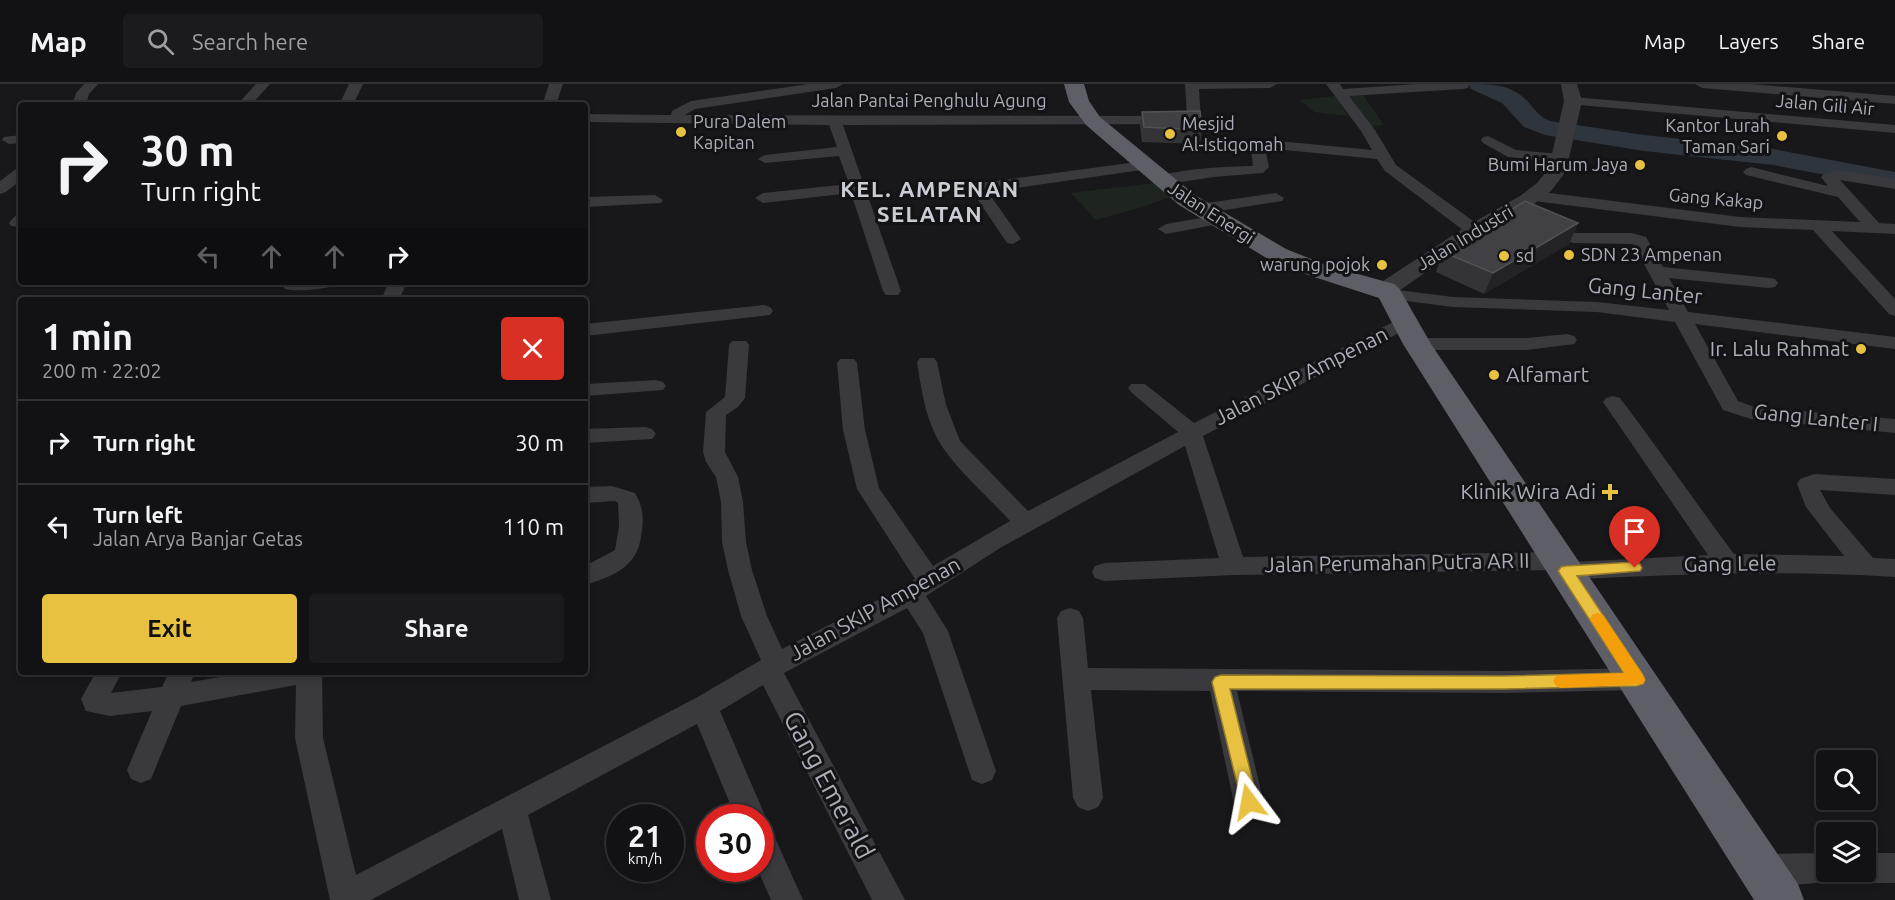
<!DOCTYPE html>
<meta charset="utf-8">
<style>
body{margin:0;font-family:Ubuntu,sans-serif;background:#1b1b1d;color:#f1f3f6;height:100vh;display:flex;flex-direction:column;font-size:22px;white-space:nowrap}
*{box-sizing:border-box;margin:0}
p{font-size:20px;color:#9c9ea0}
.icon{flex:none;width:33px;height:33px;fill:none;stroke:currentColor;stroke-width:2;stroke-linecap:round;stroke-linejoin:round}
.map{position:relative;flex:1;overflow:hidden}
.side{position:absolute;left:18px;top:213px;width:570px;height:378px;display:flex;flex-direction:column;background:#121214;border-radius:6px;box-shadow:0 3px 9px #0003,0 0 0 2px #313234}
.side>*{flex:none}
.hud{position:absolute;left:18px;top:18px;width:570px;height:183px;border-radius:6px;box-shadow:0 3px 9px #0003,0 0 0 2px #313234;background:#121214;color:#f1f3f6;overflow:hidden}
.buttons{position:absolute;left:1816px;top:666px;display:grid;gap:12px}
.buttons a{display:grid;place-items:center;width:60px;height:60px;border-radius:6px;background:#121214;box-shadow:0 3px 9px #0003,0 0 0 2px #313234;font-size:30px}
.speed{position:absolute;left:606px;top:720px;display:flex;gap:12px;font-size:30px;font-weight:700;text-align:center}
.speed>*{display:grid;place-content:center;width:78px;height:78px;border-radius:50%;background:#121214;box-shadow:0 3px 9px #0003,0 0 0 2px #313234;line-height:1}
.speed small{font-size:15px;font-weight:400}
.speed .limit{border:9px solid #d22;background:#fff;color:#111}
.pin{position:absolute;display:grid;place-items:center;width:51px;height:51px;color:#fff;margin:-62px -26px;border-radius:50% 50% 50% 0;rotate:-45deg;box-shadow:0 0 6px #0007}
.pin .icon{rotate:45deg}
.me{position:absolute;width:66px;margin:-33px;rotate:347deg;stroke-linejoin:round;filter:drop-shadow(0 0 4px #0008)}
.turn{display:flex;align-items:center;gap:21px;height:126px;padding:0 24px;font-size:27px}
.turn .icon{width:78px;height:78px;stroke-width:2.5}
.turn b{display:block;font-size:42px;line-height:51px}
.lanes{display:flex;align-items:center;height:57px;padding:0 24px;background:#0003;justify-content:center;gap:30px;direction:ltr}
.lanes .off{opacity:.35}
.round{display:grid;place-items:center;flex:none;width:63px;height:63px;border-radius:6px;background:#1b1b1d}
.summary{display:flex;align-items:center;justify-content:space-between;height:102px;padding:0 24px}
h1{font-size:36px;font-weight:700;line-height:45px}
.primary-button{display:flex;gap:12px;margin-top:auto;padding:12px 24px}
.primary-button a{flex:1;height:69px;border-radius:6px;background:#e8c141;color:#111;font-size:24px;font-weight:700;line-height:69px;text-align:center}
.primary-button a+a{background:#1b1b1d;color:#f1f3f6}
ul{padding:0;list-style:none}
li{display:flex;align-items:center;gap:18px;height:84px;padding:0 24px;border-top:2px solid #313234}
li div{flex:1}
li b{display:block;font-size:22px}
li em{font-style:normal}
header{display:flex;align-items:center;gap:36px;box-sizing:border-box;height:84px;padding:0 30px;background:#121214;border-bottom:2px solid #313234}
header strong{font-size:28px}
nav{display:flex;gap:33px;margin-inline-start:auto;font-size:21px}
.search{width:420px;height:54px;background:#1b1b1d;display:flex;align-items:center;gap:15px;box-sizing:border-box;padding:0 21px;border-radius:6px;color:#9c9ea0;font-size:22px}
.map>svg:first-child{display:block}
</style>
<header>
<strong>Map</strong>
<div class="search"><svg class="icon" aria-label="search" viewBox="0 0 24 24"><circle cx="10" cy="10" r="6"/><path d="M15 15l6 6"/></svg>Search here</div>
<nav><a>Map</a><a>Layers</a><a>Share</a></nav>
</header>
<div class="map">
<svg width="1895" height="816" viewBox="0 0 1895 816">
<rect width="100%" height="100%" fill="#18181a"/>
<path fill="#1e241f" d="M1347,11H1363L1384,41L1368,42Z
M1336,12L1348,32L1314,28L1300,16Z
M1161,98L1176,111L1139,124L1096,136L1071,109Z"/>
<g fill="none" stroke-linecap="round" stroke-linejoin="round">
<path fill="#2e353d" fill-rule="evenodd" d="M1468,0C1491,0 1513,0 1529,19C1536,27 1540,33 1550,37L1644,51L1773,65L1895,88V104L1773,81L1644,67L1545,51L1524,43L1502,19L1471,5Z"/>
<path fill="#39393e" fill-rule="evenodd" d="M84,0H98L89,10L86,21H72L76,9Z
M256,0H270L251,21H237Z
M349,0H363L353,21H339Z
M549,0H563L556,21H542Z
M809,0H843L836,4L695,25L685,31L1187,32L1185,0H1277L1270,4L1199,5L1201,36L1194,40L843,41L901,207L898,211H886L883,207L851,109L763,119L755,114L763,109L849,100L839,72L765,79L758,75L765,71L837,63L829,41L585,38V30L671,31L672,27L691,17Z
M1326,0H1340L1343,5L1417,0H1469L1468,4L1463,5L1349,12L1375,46L1396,81L1480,142L1482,146L1480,150H1468L1385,87L1377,75L1265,64L1269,83L1263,89L1214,93L1161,101L1153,96C1163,85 1236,82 1253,82L1250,59L1257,55L1372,66L1361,47Z
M1695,0H1750L1895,12V20L1702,4Z
M1573,13L1895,41V49L1568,20L1566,17L1568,14Z
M21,51V59L9,60L2,56L4,53Z
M1488,52L1516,66L1560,70L1567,74L1560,78L1508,73L1483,59L1481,56L1483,53Z
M1144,77L1149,79L1152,82L1149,85L988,108L1021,155L1013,160L1007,159L972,107L975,101L980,99Z
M21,83V96L6,108L0,110V97L16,85Z
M1751,83L1828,102L1821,93L1824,90L1838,86L1895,95V105L1840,96L1879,139L1895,140V150L1832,147L1895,215V232L1889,230L1813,146L1740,143L1534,117L1526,112L1534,107L1740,133L1860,138L1838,113L1746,91L1743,88L1746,85Z
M1276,109L1284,114L1282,117L1200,130L1192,125L1200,120Z
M655,111L663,116L661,119L585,123V113Z
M21,129V143L11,142L9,139C13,134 15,131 21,129Z
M1218,131L1226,136L1224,139L1166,150L1158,145L1166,140Z
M1544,136L1576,149H1632L1646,153L1663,183L1769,194L1775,195L1778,199L1775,203L1769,204L1669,194L1688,228L1895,253V265L1695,240L1738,317L1754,323L1895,335V349L1751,335L1723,326L1675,238L1597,228L1453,223L1390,215L1384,214L1381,210L1384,206L1390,205L1453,213L1597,218L1669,226L1633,160L1573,159L1538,144L1536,141Z
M284,198H338L335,202C321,205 299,208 285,205L282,201Z
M389,198H407L399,216H381Z
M764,221L770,223L773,227L770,231L585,252V240Z
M1405,232L1412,234L1414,238L1412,242L1203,352L1243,473L1560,468L1569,471L1572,478L1708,471L1603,318L1606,314L1613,312L1620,314C1659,365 1695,418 1734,470L1844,472L1806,423L1797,400L1800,395L1814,390L1895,395V411L1820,406L1830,424L1873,474L1895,475V493C1784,486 1677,490 1566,496L1557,493L1554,486L1234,491L1104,497L1095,494L1092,488L1095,482L1104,479L1219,474L1185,362L1000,464L926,512L948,547L996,687L992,696L982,700L972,696L923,549L907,524L784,589L905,816H872L763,601L720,627L766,734L762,742L771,745L803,816H771L757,784H760V734H736L697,640L528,731L551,816H519L502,745L371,816H330L295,654L296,601L181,622L151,695L141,699L131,695L127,686L152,627L110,632L86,627L81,615L96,588H122L111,609L162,603L169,588H195L191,598L249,588H322L323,654L356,791L694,615L761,576L741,532L728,486L722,458L721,418L716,393L706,378L703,368L706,328L725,313L729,261L732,257H746L749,261L745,314L738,323L726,331L725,368L738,393L743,418L746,458L752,486L767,532L782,565L903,503L915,495L857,405L843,346L837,279L840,275H854L857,279L865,346L879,404L933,482L1010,437C987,411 950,381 935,350C924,327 921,302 917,278L920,274H934L937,278L946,321L960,357L1028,427L1178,348L1131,308L1128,304L1131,300H1145L1194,339Z
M1567,250L1574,252L1577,256L1574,260L1527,266H1417L1410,264L1407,260L1410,256L1417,254H1527Z
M656,296L663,298L666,302L663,306L585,312V300Z
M645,343L652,345L656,350L652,355L585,359V345Z
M612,402L635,409C642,421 644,432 642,446C639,482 617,491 585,501V482L615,466L619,443L618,419L615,417L585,419V403Z
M1070,524L1079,527L1083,534L1088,584L1503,587L1637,584L1646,587L1650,595L1646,603L1637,606L1503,609L1237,607L1264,719L1259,728L1249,732L1239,728L1234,719L1210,607L1091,606L1103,714L1098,723L1088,727L1078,723L1073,714L1057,534L1061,527Z
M1827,769V788H1841L1838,794C1818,802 1771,803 1751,795L1746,785L1751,775L1762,770Z
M1866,769H1895V799H1866L1855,794L1852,788H1866Z"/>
<path fill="#39393e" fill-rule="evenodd" d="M1561,0H1577L1582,17L1569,74L1564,90L1551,107L1534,120L1481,150L1393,211L1385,213L1377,211L1374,206L1377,201L1467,142L1520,112L1537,99L1545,89L1551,74L1564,17Z"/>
<path fill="#5d5e66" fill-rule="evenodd" d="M1064,0H1084L1089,17L1100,33L1195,111L1286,165L1329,182L1394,200L1399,204L1431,260L1798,800L1804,816H1754L1403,260L1379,214L1311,192L1268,175L1179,121L1086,41L1069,18Z"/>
</g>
<path fill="#343437" d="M1142,28L1202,46L1200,60L1142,58L1140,42Z
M1578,139L1569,160L1484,210L1436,188L1443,168Z"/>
<path fill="#232325" d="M1578,139L1569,160L1484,210L1493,189Z"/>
<path fill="#414145" stroke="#515257" stroke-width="1.5" d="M1200,27L1202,46L1144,43L1142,28Z
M1525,117L1578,139L1493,189L1443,168Z"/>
<path fill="#e8c141" stroke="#977d2a" stroke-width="1.5" d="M1635,478L1640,480L1642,484L1640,487L1577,492L1643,591L1645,596L1643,600L1637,602L1503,605H1230L1258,718L1255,724L1249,727L1243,724L1212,598L1215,593L1221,591L1503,592L1624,589L1558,487L1561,483L1566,482Z"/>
<path fill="#f59e0b" d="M1597,529L1603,531L1643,591L1645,596L1643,600L1561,604L1556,602L1553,597L1556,592L1561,591L1624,589L1590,535L1592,531Z"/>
<g fill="#e8c141" stroke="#131315" stroke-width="2">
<circle cx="681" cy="48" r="6"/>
<circle cx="1170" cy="50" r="6"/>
<circle cx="1782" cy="52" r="6"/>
<circle cx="1640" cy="81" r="6"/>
<circle cx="1569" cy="171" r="6"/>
<circle cx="1504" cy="172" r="6"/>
<circle cx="1382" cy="181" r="6"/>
<circle cx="1861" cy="265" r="6"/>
<circle cx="1494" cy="291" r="6"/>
<path d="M1607 399h6v6h6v6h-6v6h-6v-6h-6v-6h6z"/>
</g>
<g text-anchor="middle" stroke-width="6" stroke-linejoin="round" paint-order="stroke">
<g font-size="18" fill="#abadb9" stroke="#131315">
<text x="929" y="23">Jalan Pantai Penghulu Agung</text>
<text transform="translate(1825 21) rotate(5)" y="6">Jalan Gili Air</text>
<text transform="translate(1716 115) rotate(5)" y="6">Gang Kakap</text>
<text transform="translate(1211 129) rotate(33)" y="6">Jalan Energi</text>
<text transform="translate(1465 154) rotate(-31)" y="6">Jalan Industri</text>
</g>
<g font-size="18" fill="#abadb9" stroke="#131315" text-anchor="start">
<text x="693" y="44">Pura Dalem<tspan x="693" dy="21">Kapitan</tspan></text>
<text x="1182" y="46">Mesjid<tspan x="1182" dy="21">Al-Istiqomah</tspan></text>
<text x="1770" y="48" text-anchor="end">Kantor Lurah<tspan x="1770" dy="21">Taman Sari</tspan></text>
<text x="1628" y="87" text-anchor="end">Bumi Harum Jaya</text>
<text x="1581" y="177">SDN 23 Ampenan</text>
<text x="1516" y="178">sd</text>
<text x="1370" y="187" text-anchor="end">warung pojok</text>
</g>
<g font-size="21" fill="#abadb9" stroke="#131315">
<text transform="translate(1645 207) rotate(6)" y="7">Gang Lanter</text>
<text transform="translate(1301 292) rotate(-27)" y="7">Jalan SKIP Ampenan</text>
<text transform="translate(1816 334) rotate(6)" y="7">Gang Lanter I</text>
<text transform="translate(1397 479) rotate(-1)" y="7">Jalan Perumahan Putra AR II</text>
<text transform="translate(1730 480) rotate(-1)" y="7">Gang Lele</text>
<text transform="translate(875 525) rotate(-29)" y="7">Jalan SKIP Ampenan</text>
</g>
<g font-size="21" fill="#abadb9" stroke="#131315" text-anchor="end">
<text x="1849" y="272">Ir. Lalu Rahmat</text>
<text x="1506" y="298" text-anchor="start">Alfamart</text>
<text x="1596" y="415">Klinik Wira Adi</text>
</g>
<g font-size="22" font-weight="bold" letter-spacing="1.5" fill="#cbcdd5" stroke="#131315">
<text x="930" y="113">KEL. AMPENAN<tspan x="930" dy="25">SELATAN</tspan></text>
</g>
<g font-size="26" fill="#abadb9" stroke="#131315">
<text transform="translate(829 701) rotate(62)" y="9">Gang Emerald</text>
</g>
</g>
</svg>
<div class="buttons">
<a><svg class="icon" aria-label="search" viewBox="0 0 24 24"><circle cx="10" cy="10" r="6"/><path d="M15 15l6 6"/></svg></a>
<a><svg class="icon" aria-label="layers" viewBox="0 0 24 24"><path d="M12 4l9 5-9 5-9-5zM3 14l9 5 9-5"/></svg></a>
</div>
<div class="speed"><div>21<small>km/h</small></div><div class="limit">30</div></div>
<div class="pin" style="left:1635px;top:484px;background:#d93025"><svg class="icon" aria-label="arrive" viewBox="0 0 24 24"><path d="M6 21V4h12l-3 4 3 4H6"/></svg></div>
<svg class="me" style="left:1249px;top:718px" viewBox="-20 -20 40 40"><path d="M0-17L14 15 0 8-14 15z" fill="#e8c141" stroke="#fff" stroke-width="4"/></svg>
<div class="hud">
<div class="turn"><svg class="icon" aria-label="right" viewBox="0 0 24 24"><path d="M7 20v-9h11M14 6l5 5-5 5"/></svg><div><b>30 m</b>Turn right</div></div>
<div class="lanes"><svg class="icon off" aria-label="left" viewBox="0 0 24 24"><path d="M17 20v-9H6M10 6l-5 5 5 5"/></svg><svg class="icon off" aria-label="ahead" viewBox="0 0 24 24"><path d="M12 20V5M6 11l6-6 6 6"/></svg><svg class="icon off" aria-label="ahead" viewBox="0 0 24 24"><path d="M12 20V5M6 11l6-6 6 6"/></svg><svg class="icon" aria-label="right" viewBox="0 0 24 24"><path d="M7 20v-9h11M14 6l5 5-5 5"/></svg></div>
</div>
<section class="side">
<div class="summary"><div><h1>1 min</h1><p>200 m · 22:02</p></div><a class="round" style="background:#d93025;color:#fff"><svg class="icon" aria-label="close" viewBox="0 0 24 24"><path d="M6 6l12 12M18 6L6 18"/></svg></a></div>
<ul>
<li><svg class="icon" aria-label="right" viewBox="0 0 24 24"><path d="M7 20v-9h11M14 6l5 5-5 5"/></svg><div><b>Turn right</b></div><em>30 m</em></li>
<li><svg class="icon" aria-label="left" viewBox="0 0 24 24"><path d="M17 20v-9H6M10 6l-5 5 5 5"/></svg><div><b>Turn left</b><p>Jalan Arya Banjar Getas</p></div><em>110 m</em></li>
</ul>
<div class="primary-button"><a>Exit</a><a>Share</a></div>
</section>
</div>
